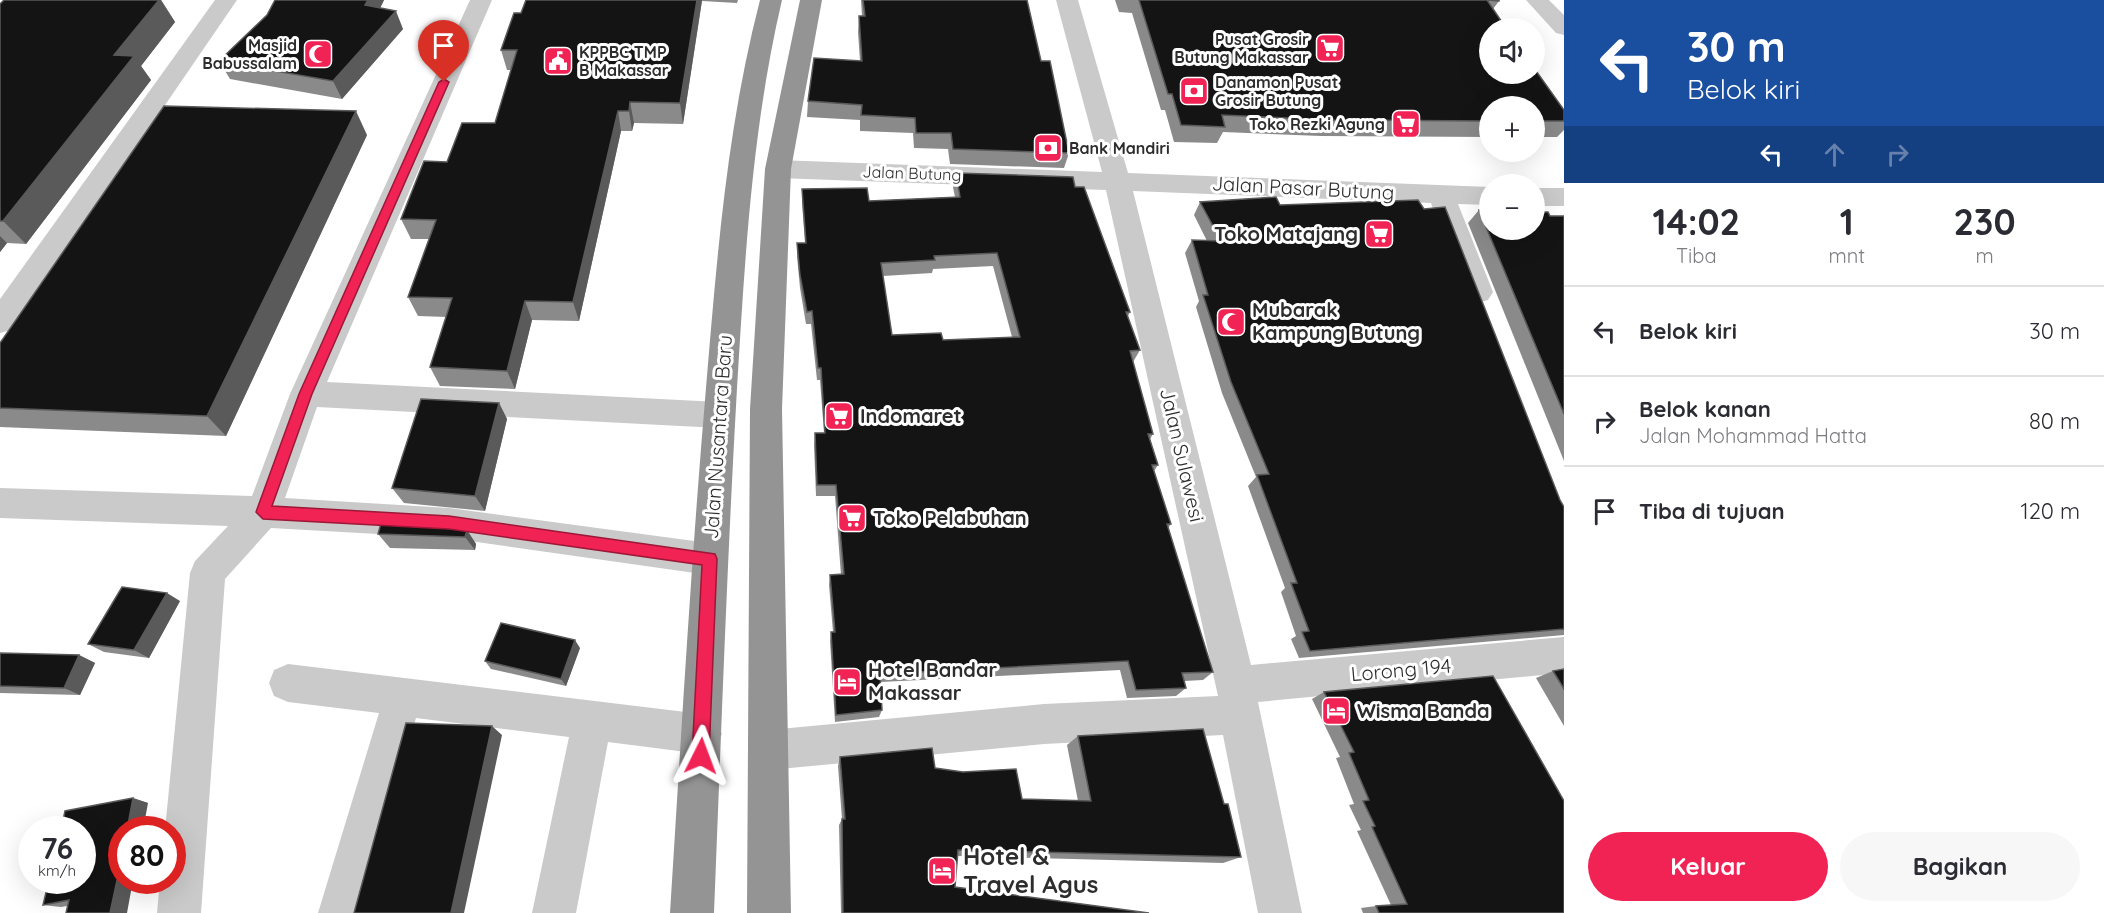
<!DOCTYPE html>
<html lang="id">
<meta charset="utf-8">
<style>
body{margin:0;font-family:Quicksand,sans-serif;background:#f7f7f7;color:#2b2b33;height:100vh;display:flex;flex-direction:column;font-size:22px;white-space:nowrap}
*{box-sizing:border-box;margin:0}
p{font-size:20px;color:#7c7c81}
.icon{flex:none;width:33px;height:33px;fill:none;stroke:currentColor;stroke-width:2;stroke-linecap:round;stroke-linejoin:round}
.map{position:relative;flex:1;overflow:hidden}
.panel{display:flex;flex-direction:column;background:#fff;width:540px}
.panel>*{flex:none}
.top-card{background:#1a4fa0;color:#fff;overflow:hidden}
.tools{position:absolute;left:1479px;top:18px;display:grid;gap:12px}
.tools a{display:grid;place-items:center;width:66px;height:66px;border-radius:50%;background:#fff;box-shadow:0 6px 24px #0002;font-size:30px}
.speed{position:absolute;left:18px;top:816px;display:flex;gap:12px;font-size:30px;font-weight:700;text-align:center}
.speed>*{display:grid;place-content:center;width:78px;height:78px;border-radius:50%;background:#fff;box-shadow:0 6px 24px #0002;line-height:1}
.speed small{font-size:15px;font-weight:400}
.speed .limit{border:9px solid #d22;background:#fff;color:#111}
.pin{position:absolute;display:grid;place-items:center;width:51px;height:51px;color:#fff;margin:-62px -26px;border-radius:50% 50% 50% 0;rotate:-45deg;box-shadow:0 0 6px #0007}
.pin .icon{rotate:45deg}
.me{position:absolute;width:66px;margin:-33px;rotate:3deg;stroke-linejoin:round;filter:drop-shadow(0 0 4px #0008)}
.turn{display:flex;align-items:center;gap:21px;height:126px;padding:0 24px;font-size:27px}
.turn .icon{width:78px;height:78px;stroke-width:2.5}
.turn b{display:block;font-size:42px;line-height:51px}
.lanes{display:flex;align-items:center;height:57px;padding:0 24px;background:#0003;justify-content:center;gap:30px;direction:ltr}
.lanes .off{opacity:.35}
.eta{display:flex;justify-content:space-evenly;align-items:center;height:102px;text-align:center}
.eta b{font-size:36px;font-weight:800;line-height:42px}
.action{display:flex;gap:12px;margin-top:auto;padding:12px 24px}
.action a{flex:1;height:69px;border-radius:36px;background:#f12355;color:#fff;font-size:24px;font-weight:800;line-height:69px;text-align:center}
.action a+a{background:#f7f7f7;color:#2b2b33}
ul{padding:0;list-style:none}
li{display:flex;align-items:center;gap:18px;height:90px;padding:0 24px;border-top:2px solid #e1e1e2}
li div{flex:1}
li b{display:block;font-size:22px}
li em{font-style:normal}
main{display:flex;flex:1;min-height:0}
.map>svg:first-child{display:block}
</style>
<main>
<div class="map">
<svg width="1564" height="913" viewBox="0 0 1564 913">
<rect width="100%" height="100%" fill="#fff"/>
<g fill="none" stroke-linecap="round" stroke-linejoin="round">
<path fill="#cacaca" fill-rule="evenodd" d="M215,0H237L11,330L0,333V299Z
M470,0H492L327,382L719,402L730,406L735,415L730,424L719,428L317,407L285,498L449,508L709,543L722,548L727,559L722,570L709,575L449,538L271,528L225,579L201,913H157L160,880H172V830H165L190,573L195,561L228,526L0,518V488L252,496L290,394Z
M1056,0H1078L1128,173L1490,187V205L1458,204L1493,292L1488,300L1478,303L1468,300L1463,292L1431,203L1133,191L1251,665L1564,637V673L1258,702L1302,913H1258L1223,735L1044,744L769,770L755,764L749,750L755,736L769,730L1044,704L1218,696L1106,190L778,178L769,175L765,169L769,163L778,160L1102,172Z
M1526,0H1549L1564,15V35L1556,33Z
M1534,188H1564V206H1534Z
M288,664L702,714L716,720L722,734L716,748L702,754L608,742L576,913H532L569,737L416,718L362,913H318L379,713L288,702L274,696L269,683L274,670Z"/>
<path fill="#949494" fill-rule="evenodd" d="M760,0H782C752,128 745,258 737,388C727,563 721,738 714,913H670C681,738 691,563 706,388C717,257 727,127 760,0Z
M800,0H822L791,169L782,409L791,913H747L750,409L765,169Z"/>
</g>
<path fill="#8a8a8a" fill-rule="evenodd" d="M4,0H161L175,22L141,66L151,80L26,244L7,243L0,252V4Z
M275,0H384L380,8L403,29L342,99L230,79L219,61L267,15Z
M526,0H738L737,3L702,1L683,124L634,123L632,131H621L579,321L532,320L515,389L440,386L430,367L447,317L418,316L408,297L429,239H411L401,219L447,162L495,123L511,70H507L501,50L521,13Z
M861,0H1027L1041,61L1069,153L1064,168L950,164L948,149L914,148L913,133L860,131V120L807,117L808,101L860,61L858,32L859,16H862Z
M1115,0H1499V1L1493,9L1564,110V130L1557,137H1534V106H1490V137L1321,136L1223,132L1217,143L1174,142L1165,110H1161L1132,13L1119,12Z
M367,135L226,436L0,427V343Z
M956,173L1075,187L1130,312L1128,316L1140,350L1133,362L1153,434L1150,439L1158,465L1154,471L1171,524L1168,528L1213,672L1203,680L1184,681L1186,688L1176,696L1127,698L1120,670L881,682L882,710L879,717L835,722L830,641L831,632H833L829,585L830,575H841L835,496H816L814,445L815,433H824L820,380H817L811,324H806L800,288L797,256V243H805L802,203V189L869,201L955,197L953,187ZM993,266L1012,337L943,340L892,335L883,276L932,273L933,269Z
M1200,202L1280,205L1560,500L1564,507V635L1299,658L1291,639L1296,636L1281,592L1285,588L1248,486L1256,477L1222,393L1196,307L1199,301L1185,253L1192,240L1207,241L1194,215Z
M1479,210L1550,216H1564V461L1468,223Z
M499,403L507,419L485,511L404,503L392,488Z
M467,530L476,544L475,550L390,548L378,534Z
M180,601L149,658L104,652L88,644Z
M580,648L566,686L491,669L485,661Z
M0,653L79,655L95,663L80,695L0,693Z
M1564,669V726L1536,678L1553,671Z
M1324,692L1564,913H1363L1361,908L1376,906L1391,905L1357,831L1361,830L1349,805L1354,804L1336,758L1340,757L1312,699Z
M1078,736L1224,804L1241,857L1223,863L957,856L955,887L1149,913H841L839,825L842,819L838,766L840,757L935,768L1022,799L1078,801L1067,745Z
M133,798L148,803L67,906L61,907L43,905Z"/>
<path fill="#5a5a5a" d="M159,0H161L175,22L141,66L151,80L26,244L3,221L114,55Z
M368,0H384L373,23L365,5Z
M697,0H702L683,124L680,103Z
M396,11L403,29L342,99L333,81Z
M630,102L634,123L632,131L629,111Z
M356,111L367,135L226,436L207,416Z
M618,111L621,131L579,321L573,302Z
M0,236L7,243L0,252Z
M525,301L532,320L515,389L507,371Z
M499,403L507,419L485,511L475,496Z
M467,530L476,544L475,550L465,537Z
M167,593L180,601L149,658L134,650Z
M575,640L580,648L566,686L561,679Z
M79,655L95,663L80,695L64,688Z
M492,726L502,735L464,913H451Z
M133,798L148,803L143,830H127Z
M122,857V880H133L127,913H110Z"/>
<path fill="#141414" stroke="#5a5a5a" stroke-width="1.5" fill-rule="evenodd" d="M4,0H159L114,55L134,56L3,221H0V4Z
M275,0H368L365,5L396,11L333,81L219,61L267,15Z
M526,0H697L680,103L630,102L629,111H618L573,302L525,301L507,371L430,367L452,298L408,297L436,220L401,219L424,161L447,162L462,123H495L517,50H501L514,13H521Z
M863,0H1027L1041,61H1050L1069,153L953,149L951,133H916L915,118L861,115L862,105L808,101L814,58L862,61L859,16H865Z
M1139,0H1499V1L1487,0L1506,28H1490V74H1534V68L1564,110V121H1534V106H1490V121L1331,120L1222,115L1225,127L1181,125L1172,94H1168Z
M164,106L356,111L207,416L0,408V343Z
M956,173L1073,177L1075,187H1084L1130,312H1126L1140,350L1130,351L1153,434H1148L1158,465H1152L1171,524H1167L1213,672L1182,673L1186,688L1136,690L1128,661L880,674L882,710L836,715L831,632H835L830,575L844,574L836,485H817L815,433H825L821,368H818L812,311L807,312L800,275L797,243H806L802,189L867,188L869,201L960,197ZM997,253L1020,337L943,340L941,333L892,335L881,263L935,260L934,256Z
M1276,197L1280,205L1418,200L1424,209L1445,207L1560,500L1564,507V629L1310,651L1302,632L1309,631L1291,583H1297L1257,475L1269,474L1231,382L1203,295H1208L1192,240L1221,241L1200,202Z
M1479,210L1490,211V230H1534V212H1548L1550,216H1564V414Z
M421,399L499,403L475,496L392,488Z
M381,523L467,530L465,537L378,534Z
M122,587L167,593L134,650L88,644Z
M501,623L575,640L561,679L485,661Z
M0,653L79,655L64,688L0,686Z
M1564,669V689L1553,671Z
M1493,676L1564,801V913H1379L1376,906L1407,904L1372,827L1375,826L1363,801L1369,800L1349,753L1354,752L1324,692Z
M406,723L492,726L451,913H354Z
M1203,729L1224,804H1228L1241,857L958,850L955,887L1149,913H843L842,819H845L840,757L932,748L935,768L963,772L1016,769L1022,799L1091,801L1078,736Z
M133,798L127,830H122V857L110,913H66L69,900L43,905L49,880H82V830H61L65,811Z"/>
<path fill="#f12355" stroke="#9d1737" stroke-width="1.5" d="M444,79L449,82L312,394L272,506L449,516L715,554L717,559L709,756L707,762L701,764L695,762L692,756L702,565L449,529L263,519L256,512L299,394L439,82Z"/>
<defs>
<g id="supermarket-square" transform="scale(1.5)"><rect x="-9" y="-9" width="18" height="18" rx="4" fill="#f12355" stroke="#fff"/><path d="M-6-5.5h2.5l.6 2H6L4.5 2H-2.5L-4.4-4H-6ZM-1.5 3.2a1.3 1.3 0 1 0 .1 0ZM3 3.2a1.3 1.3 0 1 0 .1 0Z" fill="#fff"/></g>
<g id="mosque-square" transform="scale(1.5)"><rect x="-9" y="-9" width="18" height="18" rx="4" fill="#f12355" stroke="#fff"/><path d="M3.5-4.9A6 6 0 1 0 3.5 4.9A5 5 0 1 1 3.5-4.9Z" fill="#fff"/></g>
<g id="civic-square" transform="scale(1.5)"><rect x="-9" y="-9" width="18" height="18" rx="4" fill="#f12355" stroke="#fff"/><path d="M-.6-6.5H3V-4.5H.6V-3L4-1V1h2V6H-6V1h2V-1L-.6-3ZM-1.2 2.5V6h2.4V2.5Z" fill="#fff"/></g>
<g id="bank-square" transform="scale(1.5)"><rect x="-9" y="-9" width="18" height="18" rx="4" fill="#f12355" stroke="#fff"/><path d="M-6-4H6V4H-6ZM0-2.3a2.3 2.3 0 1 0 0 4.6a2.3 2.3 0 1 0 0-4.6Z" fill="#fff"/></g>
<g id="hotel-square" transform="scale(1.5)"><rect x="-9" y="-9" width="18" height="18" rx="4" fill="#f12355" stroke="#fff"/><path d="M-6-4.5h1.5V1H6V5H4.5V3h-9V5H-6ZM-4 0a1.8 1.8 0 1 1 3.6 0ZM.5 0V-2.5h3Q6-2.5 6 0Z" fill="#fff"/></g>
</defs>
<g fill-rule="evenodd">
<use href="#supermarket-square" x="1330" y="48"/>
<use href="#mosque-square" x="318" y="54"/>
<use href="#civic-square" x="558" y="61"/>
<use href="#bank-square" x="1194" y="91"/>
<use href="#supermarket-square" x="1406" y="124"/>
<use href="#bank-square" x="1048" y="148"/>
<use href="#supermarket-square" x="1379" y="234"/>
<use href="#mosque-square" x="1231" y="322"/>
<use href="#supermarket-square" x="839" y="416"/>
<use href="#supermarket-square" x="852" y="518"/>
<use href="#hotel-square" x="847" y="682"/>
<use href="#hotel-square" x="1336" y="711"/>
<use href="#hotel-square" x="942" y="871"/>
</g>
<g text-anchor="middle" stroke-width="6" stroke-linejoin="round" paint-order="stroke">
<g font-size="16" font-weight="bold" fill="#2d2d2d" stroke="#fff" text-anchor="end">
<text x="1309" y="45">Pusat Grosir<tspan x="1309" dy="18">Butung Makassar</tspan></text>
<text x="297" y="51">Masjid<tspan x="297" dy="18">Babussalam</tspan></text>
<text x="579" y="58" text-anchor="start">KPPBC TMP<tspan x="579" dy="18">B Makassar</tspan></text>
<text x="1215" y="88" text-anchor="start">Danamon Pusat<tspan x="1215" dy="18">Grosir Butung</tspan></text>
<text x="1385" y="130">Toko Rezki Agung</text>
<text x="1069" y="154" text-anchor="start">Bank Mandiri</text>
</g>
<g font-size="16" fill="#2d2d2d" stroke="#fff">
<text transform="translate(912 173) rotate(2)" y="6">Jalan Butung</text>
</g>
<g font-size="20" fill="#2d2d2d" stroke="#fff">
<text transform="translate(1303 188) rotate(3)" y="7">Jalan Pasar Butung</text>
<text transform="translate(718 437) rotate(-86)" y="7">Jalan Nusantara Baru</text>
<text transform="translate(1182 455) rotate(77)" y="7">Jalan Sulawesi</text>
<text transform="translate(1401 670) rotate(-5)" y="7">Lorong 194</text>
</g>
<g font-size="20" font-weight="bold" fill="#2d2d2d" stroke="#fff" text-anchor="start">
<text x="1358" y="241" text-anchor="end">Toko Matajang</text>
<text x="1252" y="317">Mubarak<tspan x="1252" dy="23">Kampung Butung</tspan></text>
<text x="860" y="423">Indomaret</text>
<text x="873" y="525">Toko Pelabuhan</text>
<text x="868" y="677">Hotel Bandar<tspan x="868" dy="23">Makassar</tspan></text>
<text x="1357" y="718">Wisma Banda</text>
</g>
<g font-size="24" font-weight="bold" fill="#2d2d2d" stroke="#fff" text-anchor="start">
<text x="963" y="865">Hotel &amp;<tspan x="963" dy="28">Travel Agus</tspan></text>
</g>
</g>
</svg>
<div class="tools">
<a><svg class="icon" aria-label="sound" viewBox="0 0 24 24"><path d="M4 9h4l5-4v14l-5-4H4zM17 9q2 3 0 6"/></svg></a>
<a>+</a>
<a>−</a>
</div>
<div class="speed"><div>76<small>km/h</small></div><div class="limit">80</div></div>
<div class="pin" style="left:444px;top:82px;background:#d93025"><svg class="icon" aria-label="arrive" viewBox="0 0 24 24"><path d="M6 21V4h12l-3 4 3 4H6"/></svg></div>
<svg class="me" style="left:701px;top:756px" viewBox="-20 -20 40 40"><path d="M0-17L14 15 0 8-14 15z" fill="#f12355" stroke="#fff" stroke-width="4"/></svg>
</div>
<section class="panel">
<div class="top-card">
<div class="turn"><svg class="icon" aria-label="left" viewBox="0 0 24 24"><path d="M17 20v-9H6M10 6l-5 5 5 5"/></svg><div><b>30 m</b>Belok kiri</div></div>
<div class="lanes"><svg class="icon" aria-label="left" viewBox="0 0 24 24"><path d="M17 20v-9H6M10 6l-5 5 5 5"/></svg><svg class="icon off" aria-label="ahead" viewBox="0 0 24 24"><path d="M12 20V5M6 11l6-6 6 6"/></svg><svg class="icon off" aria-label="right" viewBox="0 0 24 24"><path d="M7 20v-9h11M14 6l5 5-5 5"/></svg></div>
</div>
<div class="eta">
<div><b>14:02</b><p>Tiba</p></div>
<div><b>1</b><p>mnt</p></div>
<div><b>230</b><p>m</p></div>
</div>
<ul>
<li><svg class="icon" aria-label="left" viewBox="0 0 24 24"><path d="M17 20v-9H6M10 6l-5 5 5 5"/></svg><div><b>Belok kiri</b></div><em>30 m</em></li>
<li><svg class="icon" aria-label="right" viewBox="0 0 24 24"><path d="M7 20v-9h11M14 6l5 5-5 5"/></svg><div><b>Belok kanan</b><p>Jalan Mohammad Hatta</p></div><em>80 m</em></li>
<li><svg class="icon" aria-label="arrive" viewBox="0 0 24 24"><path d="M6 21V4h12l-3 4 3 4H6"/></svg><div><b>Tiba di tujuan</b></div><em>120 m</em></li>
</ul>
<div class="action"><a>Keluar</a><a>Bagikan</a></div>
</section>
</main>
